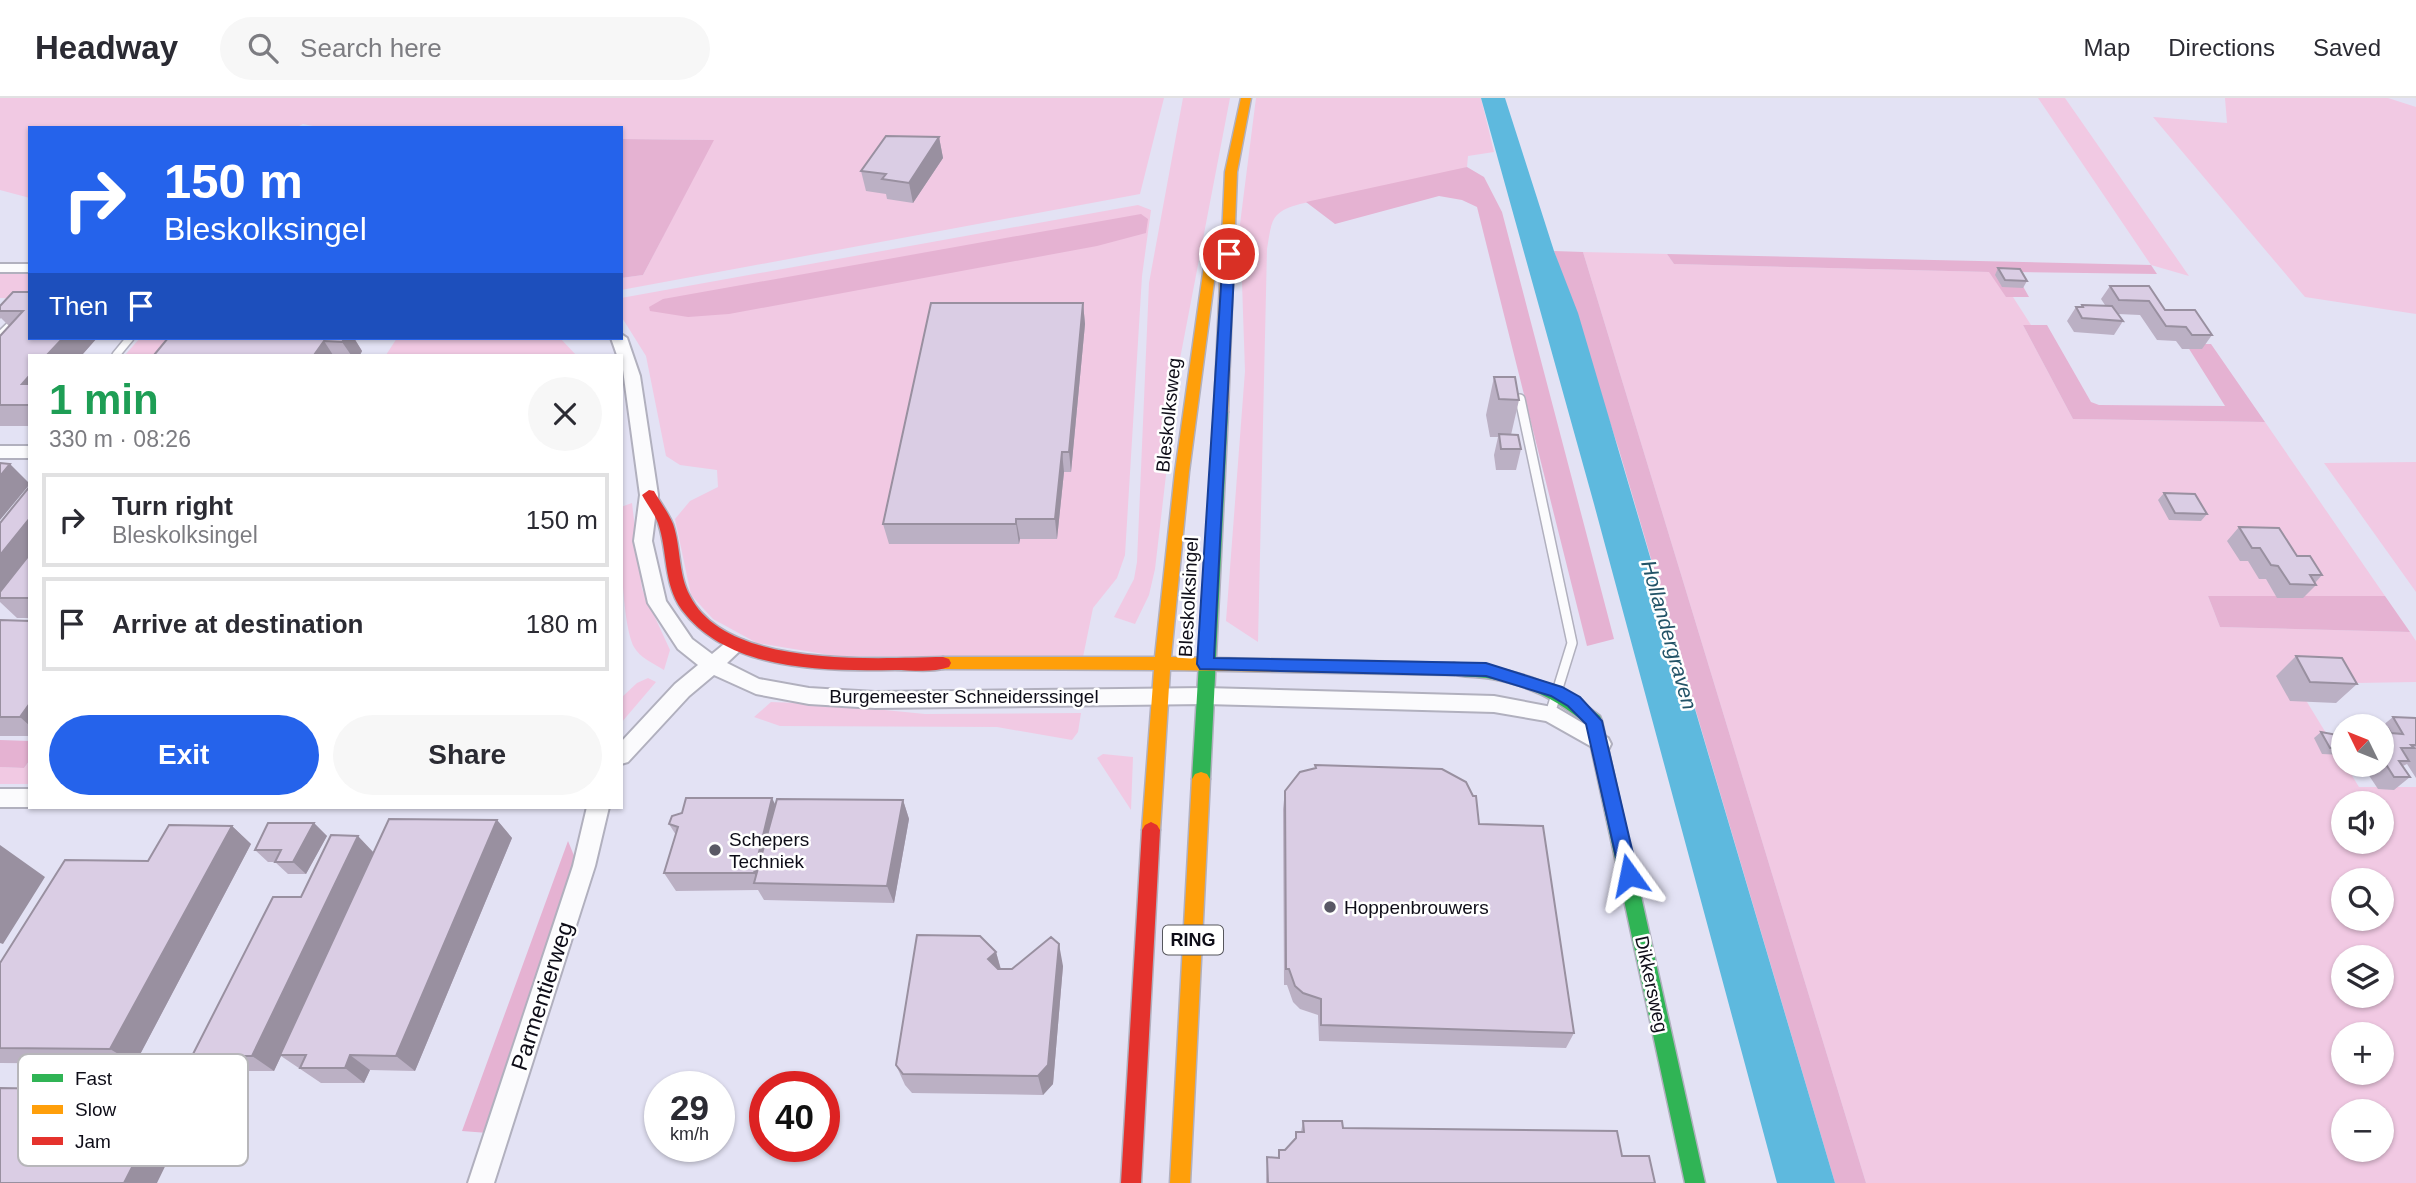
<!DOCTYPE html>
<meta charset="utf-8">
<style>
body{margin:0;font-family:Helvetica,sans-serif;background:#f7f7f7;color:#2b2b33;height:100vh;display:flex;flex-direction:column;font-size:26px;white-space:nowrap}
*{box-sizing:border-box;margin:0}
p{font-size:23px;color:#7c7c81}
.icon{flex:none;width:38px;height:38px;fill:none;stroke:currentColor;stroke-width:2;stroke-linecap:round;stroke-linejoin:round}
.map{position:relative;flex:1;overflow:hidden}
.side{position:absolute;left:28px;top:256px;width:595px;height:455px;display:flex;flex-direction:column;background:#fff;border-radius:0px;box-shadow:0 2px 5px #0004}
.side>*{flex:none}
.banner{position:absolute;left:28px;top:28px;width:595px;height:214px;border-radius:0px;box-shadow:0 2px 5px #0004;background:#2563eb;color:#fff;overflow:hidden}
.needle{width:46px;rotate:313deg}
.tools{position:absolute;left:2331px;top:616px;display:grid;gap:14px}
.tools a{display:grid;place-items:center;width:63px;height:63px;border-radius:50%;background:#fff;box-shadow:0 2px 5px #0004;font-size:35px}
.speed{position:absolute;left:644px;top:973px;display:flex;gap:14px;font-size:35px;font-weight:700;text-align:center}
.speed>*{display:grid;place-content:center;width:91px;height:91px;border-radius:50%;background:#fff;box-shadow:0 2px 5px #0004;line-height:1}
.speed small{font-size:18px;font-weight:400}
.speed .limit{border:10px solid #d22;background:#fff;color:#111}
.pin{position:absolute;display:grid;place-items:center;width:60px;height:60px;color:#fff;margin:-30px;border:4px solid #fff;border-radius:50%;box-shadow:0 2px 7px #0007}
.me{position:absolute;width:77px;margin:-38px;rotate:348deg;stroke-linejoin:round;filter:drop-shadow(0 0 5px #0008)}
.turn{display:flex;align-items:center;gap:24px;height:147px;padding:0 21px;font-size:32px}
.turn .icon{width:91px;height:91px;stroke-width:2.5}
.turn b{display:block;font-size:49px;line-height:60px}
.then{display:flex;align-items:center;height:66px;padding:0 21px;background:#0003;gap:14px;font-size:26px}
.round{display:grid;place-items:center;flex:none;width:74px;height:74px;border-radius:37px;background:#f7f7f7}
.overview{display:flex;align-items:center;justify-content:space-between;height:119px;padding:0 21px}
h1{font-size:42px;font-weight:600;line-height:52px;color:#1e9e55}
.cta{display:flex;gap:14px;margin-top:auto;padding:14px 21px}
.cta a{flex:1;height:80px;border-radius:42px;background:#2563eb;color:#fff;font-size:28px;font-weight:600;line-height:80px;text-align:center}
.cta a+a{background:#f7f7f7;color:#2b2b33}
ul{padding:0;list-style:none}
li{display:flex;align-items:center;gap:21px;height:94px;margin:0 14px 10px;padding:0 7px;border:4px solid #e1e1e2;border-radius:0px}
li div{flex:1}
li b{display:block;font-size:26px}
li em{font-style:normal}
header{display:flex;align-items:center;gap:42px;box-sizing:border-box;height:98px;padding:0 35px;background:#fff;border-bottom:2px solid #e1e1e2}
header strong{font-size:33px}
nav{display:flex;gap:38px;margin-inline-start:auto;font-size:24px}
.search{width:490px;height:63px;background:#f7f7f7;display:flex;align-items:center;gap:18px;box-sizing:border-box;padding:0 24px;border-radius:38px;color:#7c7c81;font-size:26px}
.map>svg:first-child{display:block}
</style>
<header>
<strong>Headway</strong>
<div class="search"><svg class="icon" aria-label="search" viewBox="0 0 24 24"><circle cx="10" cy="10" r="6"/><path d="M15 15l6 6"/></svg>Search here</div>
<nav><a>Map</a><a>Directions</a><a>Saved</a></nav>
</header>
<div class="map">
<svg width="2416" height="1085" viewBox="0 0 2416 1085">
<rect width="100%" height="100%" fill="#e3e2f4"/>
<path fill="#f1c9e3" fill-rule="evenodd" d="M0,0H1164L1140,96L621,192V180L643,177L713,42L621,41V30H323L303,26L295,30H30V100L0,92Z
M1183,0H1230L1179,266L1155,471L1149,497L1135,526L1114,519L1134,481L1137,464L1149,185Z
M1256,0H1481L1494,54L1468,58L1467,69L1456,73L1300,106C1270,114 1272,123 1267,151L1258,544L1226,523L1245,273L1240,126Z
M2038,0H2065L2189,178L2151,167Z
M2225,0H2388L2416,9V216L2305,199L2153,19L2227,25Z
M1138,107L1151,112L1142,178L1125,457L1117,480L1093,510L1083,559L836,558L757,545L713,521L691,497L675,421L690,403L718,389L717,372L680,367L666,358L646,258L621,218V200Z
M1583,154L1667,156L1674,166L1990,174L2006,198L2013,199L2031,227H2023L2073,321L2265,324L2385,498H2208L2220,529L2410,534L2416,543V584L2296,586L2359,689H2416V1085H1866ZM2343,705H2382V744H2343ZM2343,782H2382V821H2343ZM2343,859H2382V898H2343ZM2343,936H2382V975H2343ZM2343,1013H2382V1052H2343Z
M0,175H30V201L0,200Z
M140,240H203L190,257H125Z
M397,240H560L576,257H386Z
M2416,364V494L2324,365Z
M632,405L642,491L670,552L664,572C653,565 640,560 634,549C621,523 621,440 621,409Z
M648,580L656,584L621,625V600L637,585Z
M771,604L824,606L925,616L1081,615L1078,634L1072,642L997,629L780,628L754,619Z
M1103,656L1133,659L1131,712L1097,660Z
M30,663V686H0V669L24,670Z"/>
<path fill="#e5b2d2" d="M621,41L714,42L643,177L621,180Z
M1467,69L1484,79L1502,114L1614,541L1587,548L1477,109L1462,102L1439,98L1335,126L1306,104Z
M1141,116L1148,121L1146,135L1097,148L729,216L688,219L650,213L649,209L663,201Z
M1554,153L1583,154L1866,1085H1835L1619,352Z
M1667,156L2151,167L2157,176L2015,174L2029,199H2006L1989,174L1674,166Z
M2023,227H2047L2091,304L2099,307L2225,308L2186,246H2211L2265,324L2073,321Z
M2208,498H2385L2410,534L2220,529Z
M0,642L30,643V662L24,670L0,669Z
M568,743L575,760V780L488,1035L462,1033Z"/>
<path fill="#5eb9de" d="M1481,0H1505L1554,153L1578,215L1835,1085H1777L1594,406Z"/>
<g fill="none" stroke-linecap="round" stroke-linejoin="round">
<g stroke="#b1b0be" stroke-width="10">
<path id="lane-far1" d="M0,237L30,208
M116,257L130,240"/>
</g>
<g stroke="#b1b0be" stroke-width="12">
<path id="lane" d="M1520,301L1572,545L1550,616"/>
</g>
<g stroke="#b1b0be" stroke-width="4">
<path id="street" d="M0,166H30V174H0Z
M621,236L627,240L640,278L658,397L652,443L666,503L692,541L712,556L729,542H743L746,547L727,565L759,581L809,590L875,594L1205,590L1494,598L1557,610L1608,640L1611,646L1608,652L1601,654L1546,623L1494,614L1205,606L875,610L809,606L756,596L714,577L689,598L628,664L621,666V644L675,586L698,567L678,551L648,505L634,443L640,397L621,257H617L611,240H621Z
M0,348H30V360H0Z
M0,691H30L31,709H0Z
M587,709H609L595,768L494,1085H468L573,768Z"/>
</g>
<g stroke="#b1b0be" stroke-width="3">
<path id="fast" d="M1221,309L1228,314L1210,681L1207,686L1201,688L1195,686L1192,681L1214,314Z
M1454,565C1509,568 1557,583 1600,618L1602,623L1705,1085H1685L1586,626C1559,603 1528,587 1492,581C1478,578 1462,580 1448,575L1446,571L1448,567Z"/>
</g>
<g stroke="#b1b0be" stroke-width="3">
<path id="slow" d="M1241,0H1251L1237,74L1228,314L1221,319L1214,314L1225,74Z
M1211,157L1217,161L1189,374L1171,559L1454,565L1460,567L1462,571L1460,575L1454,577L1170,572L1160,732L1157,737L1151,740L1145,737L1142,732L1154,572L943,571L937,569L935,565L937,561L943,559H1155L1175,374L1205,161Z
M1201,674L1207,676L1210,681L1190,1085H1170L1192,681L1195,676Z"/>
</g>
<g stroke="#b1b0be" stroke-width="3">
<path id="jam" d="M649,392L654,393C660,404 668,414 673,426C681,449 678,476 690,498C727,571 874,560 943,559L949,561L951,565L949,569C933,575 912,572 895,572C825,573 729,574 682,512C663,486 668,454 658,425C654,415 647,406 642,397Z
M1151,724L1157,727L1160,732L1141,1085H1121L1142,732L1145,727Z"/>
</g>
<use href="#lane-far1" stroke="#fbfbfd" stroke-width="7"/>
<use href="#lane" stroke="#fbfbfd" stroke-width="9"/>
<use href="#street" fill="#fbfbfd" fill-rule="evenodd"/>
<use href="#fast" fill="#30b455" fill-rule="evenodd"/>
<use href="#slow" fill="#ff9f0a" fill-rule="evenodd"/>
<use href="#jam" fill="#e5322d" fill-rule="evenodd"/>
</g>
<path fill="#bbb0c4" d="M939,39L943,60L913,105L887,101L886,96L866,93L861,73Z
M1998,170L2027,183L2023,190L2002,189L1995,177Z
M2110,188H2149L2165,212L2212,237L2202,251H2182L2176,243L2157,242L2140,217L2118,216L2123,223L2114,237L2074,234L2067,223L2076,209H2081L2082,207H2105L2101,201Z
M30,194V240H97L82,257H30V328H0V238L9,228L1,220L0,221V207Z
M1083,205L1085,226L1071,374H1064L1057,441H1020L1019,446H889L883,426Z
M168,240H354L362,253L360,257H154Z
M1494,279L1519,302L1511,337L1521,351L1516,372H1496L1494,357L1498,339H1490L1486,317Z
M30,388V520H17L0,504V425Z
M2164,395L2207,416L2201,423L2169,422L2158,402Z
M2239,429L2297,458L2322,477L2315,485L2316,487L2303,500H2277L2266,481H2259L2248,463H2240L2227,443Z
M0,522L30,523V638H0Z
M2296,558L2357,586L2336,605L2290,603L2276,578Z
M2393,619L2416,620V680L2407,666L2403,668L2410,679L2394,692L2378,691L2362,667H2382V628Z
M2321,634L2343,638V657L2322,656L2314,640Z
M1285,693L1479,726L1574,935L1566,950L1319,943L1318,917L1300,911L1293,904L1287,887H1284L1283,711Z
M903,702L909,721L894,805L764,802L758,792L676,793L664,775L676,737L669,726L775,707Z
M497,722L512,740L415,973L370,972L364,985H321L281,958L274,973H216L192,958L301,799L374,754Z
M314,725L327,738L306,776H288L275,764H268L255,752Z
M232,728L251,746L135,966L0,965V865L148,763Z
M996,854L1001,871L1063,868L1053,986L1043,997L912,995L905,987L896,967Z
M1303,1023L1343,1030L1622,1058L1655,1085H1266L1267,1059L1278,1060L1279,1052H1285L1301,1034Z"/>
<path fill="#9990a0" d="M939,39L943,60L913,105L909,85Z
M1083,205L1085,226L1071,374L1069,354Z
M63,240H97L82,257H47Z
M335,240H354L362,253L360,257H351L342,244Z
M324,243L333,257H314Z
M30,277V294L22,286Z
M1062,354L1064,374L1057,441L1055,421Z
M10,366L30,386L0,422V378Z
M30,420V466L0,500V457Z
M1016,421L1020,441L1019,446L1016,426Z
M30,605V628L20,619Z
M772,700L781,718L760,785L754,775Z
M903,702L909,721L894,805L887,788Z
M497,722L512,740L415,973L396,958Z
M314,725L327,738L306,776L293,764Z
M232,728L251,746L135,966L110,951Z
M358,738L375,756L280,957L281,958L274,973L252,958Z
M0,747L45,779L3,846L0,845Z
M1059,846L1063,868L1053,986L1043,997L1038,978Z
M996,854L1002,876L988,861Z
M350,957L370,972L364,985L345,970Z
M171,993L195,1007L157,1085H124Z"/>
<path fill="#dacde4" stroke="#9990a0" stroke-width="2" d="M886,38L939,39L909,85L882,81L886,76L861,73Z
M1998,170L2020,171L2027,183L2005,182Z
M2110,188H2149L2165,212H2195L2212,237H2192L2186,229L2166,228L2149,203L2119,202Z
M13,194H30V240H63L47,257H30V277L22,286H30V307H0V238L23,213H0V208Z
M931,205H1083L1069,354H1062L1055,421H1016V426H883Z
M2082,207L2112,208L2123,223L2082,220L2076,209H2083Z
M168,240H345L342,244L324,243L314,257H154Z
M1494,279H1515L1519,302L1499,301Z
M1499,336L1518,337L1521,351H1501Z
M0,365L10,366L0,378Z
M30,388V420L0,457V425Z
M2164,395L2195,396L2207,416L2175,415Z
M2239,429L2279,430L2297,458H2310L2322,477H2310L2316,487L2290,486L2278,468L2271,467L2260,450H2252Z
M30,456V500H0V494Z
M0,522L30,523V605L20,619H0Z
M2296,558L2342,560L2357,586L2310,584Z
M2393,619L2416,620V647H2411L2414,650H2401L2409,663H2399L2410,679H2394L2382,660V630H2388L2391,635L2403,636Z
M2321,634L2343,638V650H2330Z
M1315,667L1442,671L1466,684L1473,698H1476L1479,726L1543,728L1574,935L1321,927V901L1303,895L1295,888L1289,871H1286L1285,693L1300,674L1316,670Z
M686,700H772L754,775H664L678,729L669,726L672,718L682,715Z
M777,701L903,702L887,788L754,785Z
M389,721L497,722L396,958L350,957L345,970H300L306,957H280Z
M268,725H314L293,764H275L281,752H255Z
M169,727L232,728L110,951L0,950V865L65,762L148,763Z
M331,737L358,738L252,958H192L273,799H301Z
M917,837L980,838L996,854L988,861L998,871H1012L1051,839L1059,846L1048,967L1038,978L903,976L896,967Z
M0,990L171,993L124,1085H0Z
M1303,1023H1342L1343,1030L1617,1033L1622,1058H1649L1655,1085H1268L1267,1059L1279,1060V1052H1285L1296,1040V1034H1304Z"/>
<path fill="#2563eb" stroke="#184099" stroke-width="2" d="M1229,152L1235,156L1214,560L1486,565L1562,589L1580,599L1602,623L1638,777L1635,783H1622L1620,777L1586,626L1568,608L1551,598L1486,578L1200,571L1197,566L1223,156Z"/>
<g fill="#595865" stroke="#fff" stroke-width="2.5">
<circle cx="715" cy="752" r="7"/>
<circle cx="1330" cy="809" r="7"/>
</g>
<g text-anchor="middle" stroke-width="5" stroke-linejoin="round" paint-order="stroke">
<rect fill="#fff" stroke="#56565d" stroke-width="2" x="1163" y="827.5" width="60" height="29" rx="5"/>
<g font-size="18" font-weight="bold" fill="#0e0d18">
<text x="1193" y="848">RING</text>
</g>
<g font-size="19" fill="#0e0d18" stroke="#fff">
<text transform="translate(1168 317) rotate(-84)" y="7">Bleskolksweg</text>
<text transform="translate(1188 499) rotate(-87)" y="7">Bleskolksingel</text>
<text x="964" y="605">Burgemeester Schneiderssingel</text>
<text transform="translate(1652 886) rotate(78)" y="7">Dikkersweg</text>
</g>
<g font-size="19" fill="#0e0d18" stroke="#fff" text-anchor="start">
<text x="729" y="748">Schepers<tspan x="729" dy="22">Techniek</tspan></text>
<text x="1344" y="816">Hoppenbrouwers</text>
</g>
<g font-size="21" font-style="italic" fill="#225367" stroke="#fff">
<text transform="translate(1669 537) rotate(74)" y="7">Hollandergraven</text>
</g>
<g font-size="23" fill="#0e0d18" stroke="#fff">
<text transform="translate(542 898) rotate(-72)" y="8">Parmentierweg</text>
</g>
</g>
<rect x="18" y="956" width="230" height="112" rx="10" fill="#fff" stroke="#b7b6ba" stroke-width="2"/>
<rect x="32" y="976" width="31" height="8" fill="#30b455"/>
<rect x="32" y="1007" width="31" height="9" fill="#ff9f0a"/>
<rect x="32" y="1039" width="31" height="8" fill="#e5322d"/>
<g font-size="19" fill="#0e0d18">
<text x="75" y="987">Fast</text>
<text x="75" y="1018">Slow</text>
<text x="75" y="1050">Jam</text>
</g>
</svg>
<div class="tools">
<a><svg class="needle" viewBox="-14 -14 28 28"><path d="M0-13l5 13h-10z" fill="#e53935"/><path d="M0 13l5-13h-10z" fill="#7c7c81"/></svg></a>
<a><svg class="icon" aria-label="sound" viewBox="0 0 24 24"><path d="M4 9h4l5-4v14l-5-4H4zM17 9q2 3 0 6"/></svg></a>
<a><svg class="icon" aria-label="search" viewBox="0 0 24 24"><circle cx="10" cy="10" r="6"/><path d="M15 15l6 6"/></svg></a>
<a><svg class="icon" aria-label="layers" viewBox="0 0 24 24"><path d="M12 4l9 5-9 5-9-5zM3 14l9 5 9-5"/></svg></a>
<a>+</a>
<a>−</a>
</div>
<div class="speed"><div>29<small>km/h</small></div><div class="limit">40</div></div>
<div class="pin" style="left:1229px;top:156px;background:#d93025"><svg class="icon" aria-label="arrive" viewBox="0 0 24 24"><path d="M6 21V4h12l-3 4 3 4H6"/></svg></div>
<svg class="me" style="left:1629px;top:777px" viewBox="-20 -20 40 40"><path d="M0-17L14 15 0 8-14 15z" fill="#2563eb" stroke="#fff" stroke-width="4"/></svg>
<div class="banner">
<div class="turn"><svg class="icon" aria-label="right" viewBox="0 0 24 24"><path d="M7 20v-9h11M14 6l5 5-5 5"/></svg><div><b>150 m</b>Bleskolksingel</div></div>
<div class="then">Then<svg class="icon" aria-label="arrive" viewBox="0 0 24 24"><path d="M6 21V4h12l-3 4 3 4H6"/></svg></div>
</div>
<section class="side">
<div class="overview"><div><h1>1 min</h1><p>330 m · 08:26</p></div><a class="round"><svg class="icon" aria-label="close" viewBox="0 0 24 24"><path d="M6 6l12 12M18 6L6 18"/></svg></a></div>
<ul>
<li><svg class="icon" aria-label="right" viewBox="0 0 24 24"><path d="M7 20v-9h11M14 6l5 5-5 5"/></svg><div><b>Turn right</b><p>Bleskolksingel</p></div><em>150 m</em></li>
<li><svg class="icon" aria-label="arrive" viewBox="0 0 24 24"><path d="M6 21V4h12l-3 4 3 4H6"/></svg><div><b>Arrive at destination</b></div><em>180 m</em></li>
</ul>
<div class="cta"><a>Exit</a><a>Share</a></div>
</section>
</div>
